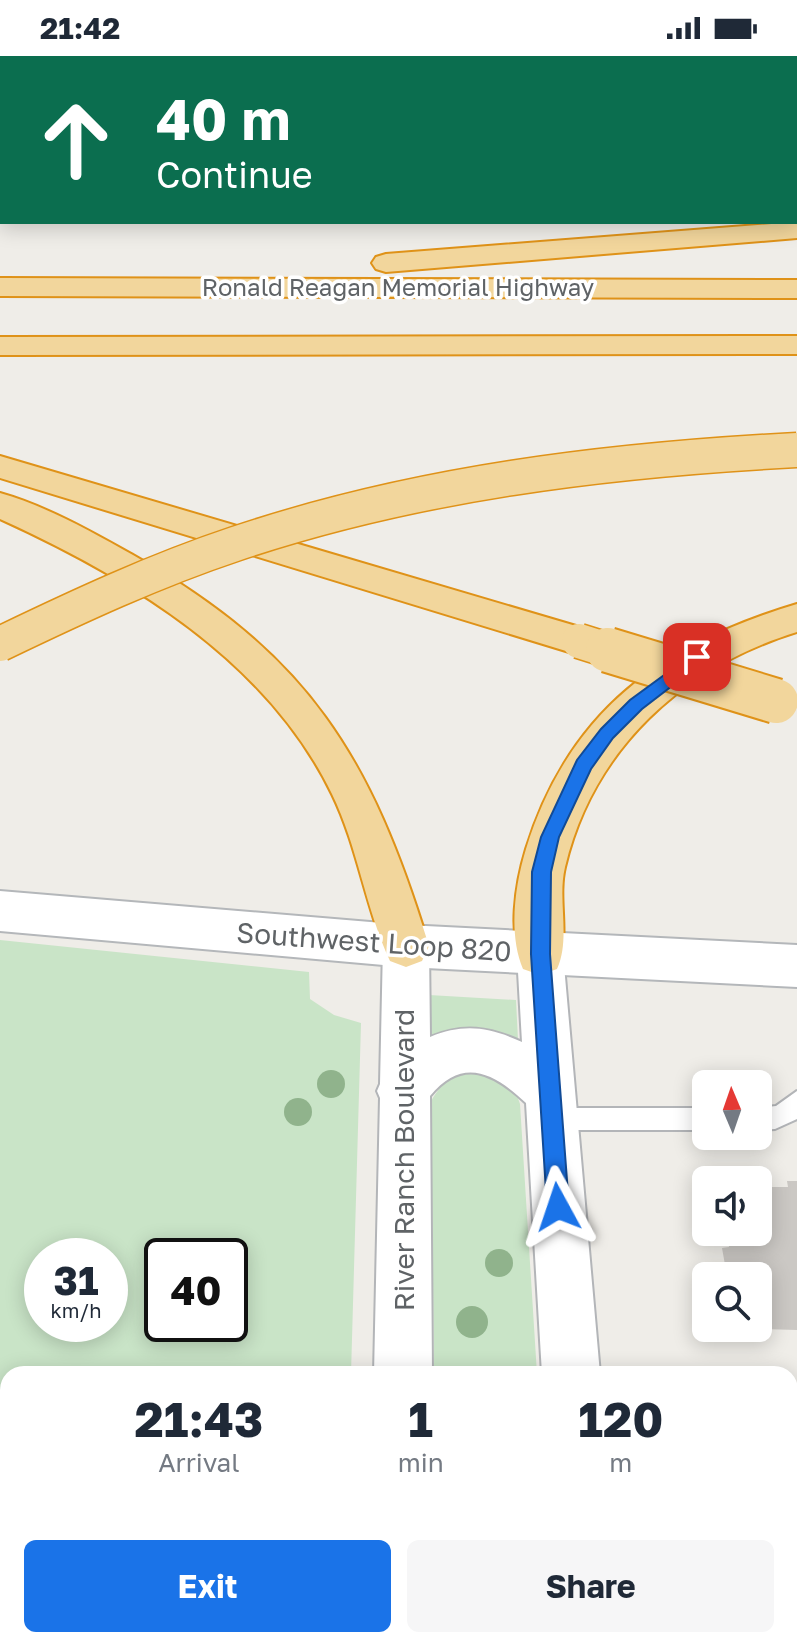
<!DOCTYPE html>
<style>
body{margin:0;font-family:"Golos Text",sans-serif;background:#f6f6f7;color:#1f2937;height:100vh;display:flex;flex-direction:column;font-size:30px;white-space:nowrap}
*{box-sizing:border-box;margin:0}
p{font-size:26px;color:#747a83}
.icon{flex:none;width:44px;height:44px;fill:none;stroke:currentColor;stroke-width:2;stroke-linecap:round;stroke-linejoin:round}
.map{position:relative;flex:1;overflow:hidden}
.sheet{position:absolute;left:0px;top:1310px;width:798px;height:282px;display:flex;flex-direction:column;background:#fff;border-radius:24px 24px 0 0;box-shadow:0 4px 20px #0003}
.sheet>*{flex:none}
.hud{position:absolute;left:0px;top:0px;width:798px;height:168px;box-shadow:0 4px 20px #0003;background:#0b6e4f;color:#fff;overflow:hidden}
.needle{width:52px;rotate:358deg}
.buttons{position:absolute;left:692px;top:1014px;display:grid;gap:16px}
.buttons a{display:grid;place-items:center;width:80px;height:80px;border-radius:12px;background:#fff;box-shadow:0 4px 20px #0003;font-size:40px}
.speed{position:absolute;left:24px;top:1182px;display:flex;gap:16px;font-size:40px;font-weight:700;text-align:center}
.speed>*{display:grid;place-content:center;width:104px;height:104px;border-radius:50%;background:#fff;box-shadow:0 4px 20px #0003;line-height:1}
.speed small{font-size:20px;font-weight:400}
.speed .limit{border:4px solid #111;border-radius:12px;background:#fff;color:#111}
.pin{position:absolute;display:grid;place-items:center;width:68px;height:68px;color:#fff;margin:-34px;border-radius:16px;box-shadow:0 4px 12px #0006}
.me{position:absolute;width:88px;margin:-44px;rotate:355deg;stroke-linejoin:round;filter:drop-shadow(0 0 6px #0008)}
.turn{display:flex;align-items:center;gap:28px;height:168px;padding:0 24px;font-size:36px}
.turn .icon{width:104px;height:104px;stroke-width:2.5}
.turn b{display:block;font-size:56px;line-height:68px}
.eta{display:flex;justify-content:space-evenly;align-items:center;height:136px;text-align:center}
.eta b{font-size:48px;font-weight:700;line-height:56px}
.action{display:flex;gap:16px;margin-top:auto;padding:16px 24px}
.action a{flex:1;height:92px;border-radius:12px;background:#1a73e8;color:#fff;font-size:32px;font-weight:700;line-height:92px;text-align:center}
.action a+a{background:#f6f6f7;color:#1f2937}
.status{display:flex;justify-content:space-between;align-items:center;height:56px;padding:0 40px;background:#fff;direction:ltr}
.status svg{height:22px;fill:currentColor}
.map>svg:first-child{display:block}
</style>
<div class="status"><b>21:42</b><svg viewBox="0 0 49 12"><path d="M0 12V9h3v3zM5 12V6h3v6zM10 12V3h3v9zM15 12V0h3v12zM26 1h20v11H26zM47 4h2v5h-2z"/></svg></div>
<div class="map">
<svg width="797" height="1591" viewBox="0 0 797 1591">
<rect width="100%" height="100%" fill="#efede8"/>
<path fill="#c9e4c7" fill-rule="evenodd" d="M0,884L309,916L310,943L334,959L361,967L351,1318H8V1584H343V1591H0ZM42,1200H110V1268H42ZM162,1200H230V1268H162Z
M429,939L516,944L518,984L430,983Z
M478,1013L513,1028L520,1048L537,1318H434L431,1045C444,1024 453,1015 478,1013Z
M436,1584H553V1591H436Z"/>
<path fill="#cbc8c4" d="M787,1125H797V1274L758,1273V1220H727L722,1192L729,1191L727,1176H758V1131H788Z"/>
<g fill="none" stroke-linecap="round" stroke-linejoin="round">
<g stroke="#b3b5b8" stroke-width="4">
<path id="service" d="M797,1035V1063L775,1073L758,1074V1052L776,1050Z
M551,1052H706V1074H551L543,1071L539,1063L543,1055Z
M790,1421H797V1449H790Z"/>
</g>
<g stroke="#b3b5b8" stroke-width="4">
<path id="tertiary" d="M406,869L422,875L429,890L430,981C464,967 489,971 522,986L517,898L523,883L540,877L557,883L563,898L600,1318H542L526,1047C494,1017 463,1000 430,1040L432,1318H374L380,1042L377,1035L380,1028L383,890L390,875Z
M371,1584H435V1591H371Z
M560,1584H624V1591H560Z"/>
</g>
<g stroke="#b4b7ba" stroke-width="4">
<path id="secondary" d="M11,0H35L9,2Z
M0,24H2L0,41Z
M0,835L406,869L797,889V931L406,911L0,875Z"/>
</g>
<g stroke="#df9218" stroke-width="4">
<path id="motorway" d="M663,0H692L694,2H665Z
M750,0H778L780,2H752Z
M796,30H797V44H796Z
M0,128H2L0,145Z
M797,166V182L386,216L376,213L372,207L376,201L386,198Z
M0,222L797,224V242L0,240Z
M797,280V298L0,299V281Z
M0,400L593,575L598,585L593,595L579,599L0,422Z
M0,437C46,450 92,476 133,499C309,599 371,701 429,890L422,905L406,911L390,905C365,851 358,791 332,738C267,604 130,522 0,463Z
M797,548V576C683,611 593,693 565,811C557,844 571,882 557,913L540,919L523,913C508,878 515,829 526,793C569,654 663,588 797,548Z"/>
</g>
<use href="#service" fill="#fff" fill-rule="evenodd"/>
<use href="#tertiary" fill="#fff" fill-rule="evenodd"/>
<use href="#secondary" fill="#fff" fill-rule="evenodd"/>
<use href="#motorway" fill="#f2d69c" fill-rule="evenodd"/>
<g stroke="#df9218" stroke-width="37" stroke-linecap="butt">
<path id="motorway-bridge-far1" d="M579,585L614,596
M0,588C77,551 154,515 235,488C416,427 607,404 797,394"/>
</g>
<g stroke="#df9218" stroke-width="48" stroke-linecap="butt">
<path id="motorway-bridge" d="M608,594L776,645"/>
</g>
<use href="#motorway-bridge-far1" stroke="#f2d69c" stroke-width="34"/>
<use href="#motorway-bridge" stroke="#f2d69c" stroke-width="44"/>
</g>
<g fill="#90b38c">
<circle cx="331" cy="1028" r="14"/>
<circle cx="298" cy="1056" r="14"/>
<circle cx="499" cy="1207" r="14"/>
<circle cx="472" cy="1266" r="16"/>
</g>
<path fill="#1a73e8" stroke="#114b97" stroke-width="2" d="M697,595L705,601L703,606L642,653L613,682L591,713L559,781L551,816L550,898L569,1151L566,1159L558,1162L550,1159L547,1151L531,898L532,816L541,781L577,704L601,673L630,644Z"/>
<g text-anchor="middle" stroke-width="7" stroke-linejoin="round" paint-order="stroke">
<g font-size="24" fill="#5f6366" stroke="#fff">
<text x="398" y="240">Ronald Reagan Memorial Highway</text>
</g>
<g font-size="28" fill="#5f6366" stroke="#fff">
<text transform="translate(374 886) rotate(4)" y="10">Southwest Loop 820</text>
<text transform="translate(404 1104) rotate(-90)" y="10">River Ranch Boulevard</text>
</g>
</g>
</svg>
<div class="buttons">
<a><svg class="needle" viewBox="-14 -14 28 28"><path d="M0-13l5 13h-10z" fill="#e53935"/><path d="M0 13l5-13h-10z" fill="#747a83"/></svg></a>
<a><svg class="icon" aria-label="sound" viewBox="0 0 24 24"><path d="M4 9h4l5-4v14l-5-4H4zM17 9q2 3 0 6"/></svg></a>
<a><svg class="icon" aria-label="search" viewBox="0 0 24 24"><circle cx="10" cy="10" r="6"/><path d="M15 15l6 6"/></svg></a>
</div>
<div class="speed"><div>31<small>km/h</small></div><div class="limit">40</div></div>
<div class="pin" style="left:697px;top:601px;background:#d93025"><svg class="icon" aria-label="arrive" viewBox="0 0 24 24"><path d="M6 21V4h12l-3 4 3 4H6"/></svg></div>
<svg class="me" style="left:558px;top:1151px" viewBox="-20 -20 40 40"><path d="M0-17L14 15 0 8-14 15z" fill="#1a73e8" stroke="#fff" stroke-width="4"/></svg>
<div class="hud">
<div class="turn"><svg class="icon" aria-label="ahead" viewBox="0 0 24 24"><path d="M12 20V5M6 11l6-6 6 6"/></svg><div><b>40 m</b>Continue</div></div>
</div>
<section class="sheet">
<div class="eta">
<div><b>21:43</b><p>Arrival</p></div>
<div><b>1</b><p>min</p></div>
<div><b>120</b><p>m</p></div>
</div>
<div class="action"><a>Exit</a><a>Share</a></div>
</section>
</div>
